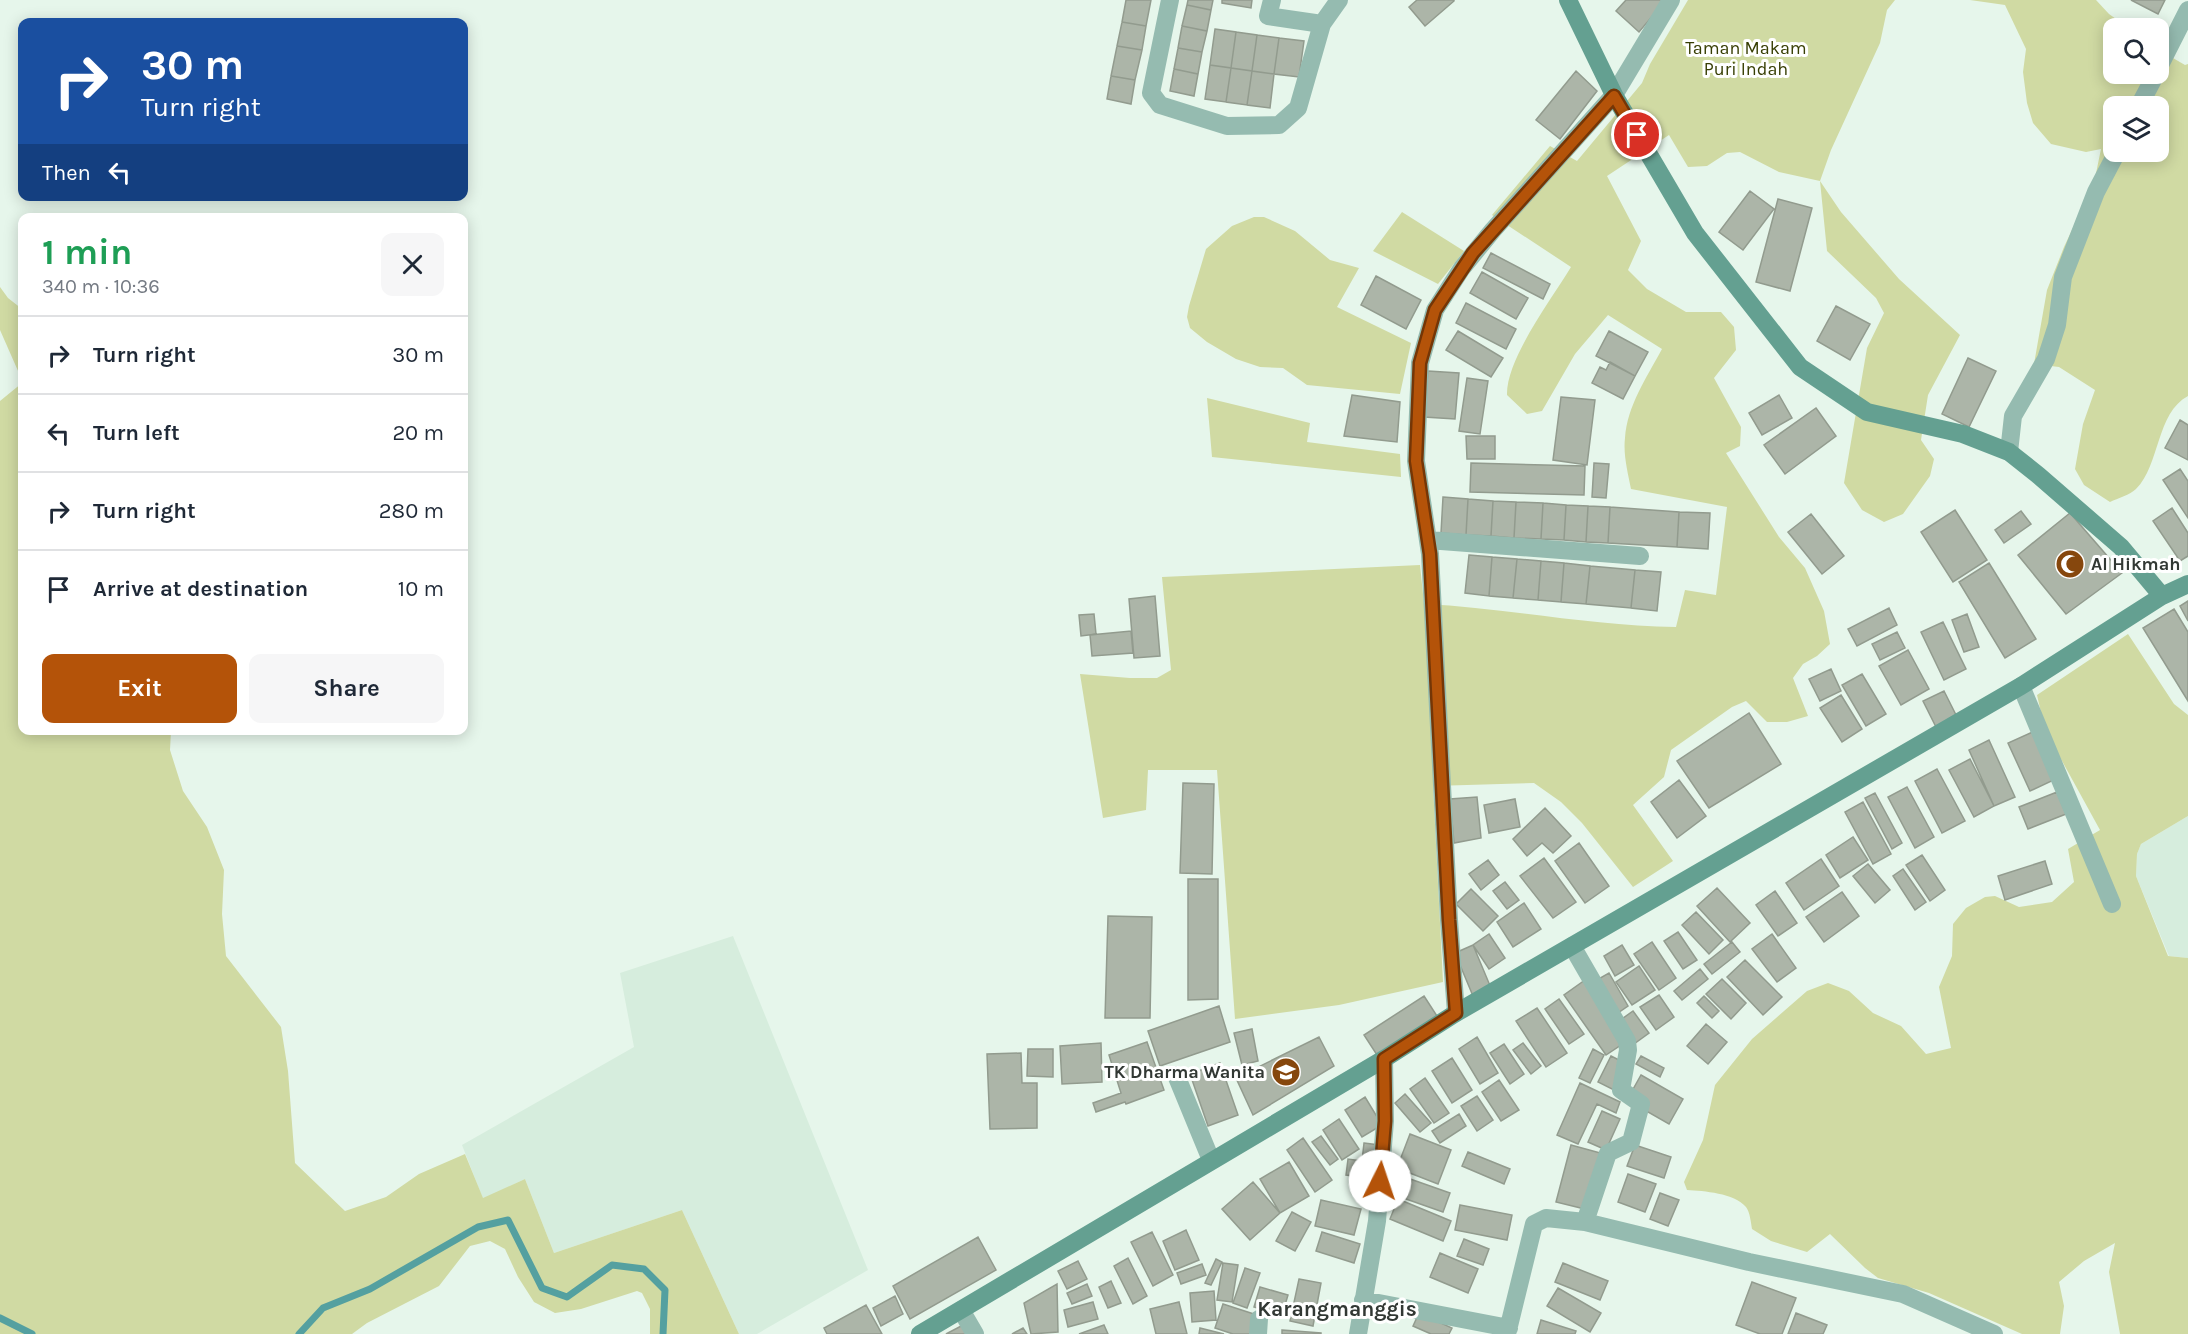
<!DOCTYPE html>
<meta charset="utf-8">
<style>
body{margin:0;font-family:Karla,sans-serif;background:#f6f6f7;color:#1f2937;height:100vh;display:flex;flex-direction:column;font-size:22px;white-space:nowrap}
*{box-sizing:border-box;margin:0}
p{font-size:20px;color:#747a83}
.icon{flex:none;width:33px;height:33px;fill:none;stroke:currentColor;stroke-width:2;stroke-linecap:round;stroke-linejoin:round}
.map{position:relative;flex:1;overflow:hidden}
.sheet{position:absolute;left:18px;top:213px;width:450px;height:522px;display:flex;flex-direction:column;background:#fff;border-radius:12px;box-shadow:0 3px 15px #0003}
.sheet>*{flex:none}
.hud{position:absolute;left:18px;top:18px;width:450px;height:183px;border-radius:12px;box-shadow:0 3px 15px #0003;background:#1a4fa0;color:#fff;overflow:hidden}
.fabs{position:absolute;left:2103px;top:18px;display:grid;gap:12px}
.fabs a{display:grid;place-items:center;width:66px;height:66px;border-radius:12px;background:#fff;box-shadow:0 3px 15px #0003;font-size:30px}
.pin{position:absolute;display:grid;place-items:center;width:51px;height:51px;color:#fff;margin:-26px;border:3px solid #fff;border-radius:50%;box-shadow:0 2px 6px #0007}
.me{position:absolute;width:66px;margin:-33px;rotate:4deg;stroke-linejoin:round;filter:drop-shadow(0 0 4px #0008)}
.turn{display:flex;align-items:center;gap:21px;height:126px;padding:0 24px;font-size:27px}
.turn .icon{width:78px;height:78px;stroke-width:2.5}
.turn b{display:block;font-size:42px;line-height:51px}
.then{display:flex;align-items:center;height:57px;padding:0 24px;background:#0003;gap:12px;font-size:22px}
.round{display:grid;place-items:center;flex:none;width:63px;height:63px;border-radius:12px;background:#f6f6f7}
.headline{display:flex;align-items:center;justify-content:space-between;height:102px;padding:0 24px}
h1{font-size:36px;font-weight:700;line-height:45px;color:#1e9e55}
.primary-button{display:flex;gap:12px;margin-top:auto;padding:12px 24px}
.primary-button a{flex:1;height:69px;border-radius:12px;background:#b45309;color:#fff;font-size:24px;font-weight:700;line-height:69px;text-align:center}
.primary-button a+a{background:#f6f6f7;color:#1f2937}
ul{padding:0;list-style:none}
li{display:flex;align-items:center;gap:18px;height:78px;padding:0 24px;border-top:2px solid #e0e1e3}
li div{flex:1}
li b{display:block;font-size:22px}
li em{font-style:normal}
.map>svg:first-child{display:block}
</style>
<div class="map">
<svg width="2188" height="1334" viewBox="0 0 2188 1334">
<rect width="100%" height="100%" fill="#e6f6eb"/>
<path fill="#d6eddd" d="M2188,816V958L2169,956L2136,876L2137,854L2141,844Z
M733,936L868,1270L757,1334H739L682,1210L554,1253L525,1179L483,1199L462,1145L634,1047L620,973Z"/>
<path fill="#d0daa3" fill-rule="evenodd" d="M1688,0H1895L1887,10L1880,43L1831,150L1820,181L1841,212L1899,279L1960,335L1928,395L1921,440L1934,459L1930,476L1903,514L1884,522L1862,510L1844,483L1867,348L1884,313L1876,298L1827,251L1820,181L1779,172L1740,152L1727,153L1707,166L1688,167L1669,135L1607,176L1641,241L1628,270L1647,289L1686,312H1721L1734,327L1736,350L1714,378L1741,427L1740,446L1726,453L1779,537L1805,568L1824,611L1830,644L1817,656L1803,664L1793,678L1808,716L1787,722H1767L1746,701L1732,707L1671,750L1664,777L1633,805L1673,861L1633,887L1582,823L1561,802L1534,783L1433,786L1443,982L1339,1005L1235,1019L1217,770H1148L1146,810L1103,818L1080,674L1130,678H1157L1171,670L1162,577L1420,565L1424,604C1508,608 1591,626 1676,627L1685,590L1716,595L1727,507L1631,489C1628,473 1623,455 1625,438C1627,406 1647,377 1662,349L1608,315L1575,354L1542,411L1527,414L1507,395C1506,359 1551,300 1571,267L1492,215L1550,146L1577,161L1642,83L1650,64Z
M1970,0H2096L2109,14L2129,28H2114V74H2158L2159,50L2185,65L2188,64V396C2156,413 2160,465 2136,489C2130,495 2118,498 2110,502L2084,485L2075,469L2083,424L2095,390L2059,367L2034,364L2047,290L2064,247L2094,183L2101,149L2086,152L2051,144L2033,123L2027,103L2023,72L2026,49L2005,5ZM2114,106H2158V152H2114Z
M1402,212L1464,251L1438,284L1373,251Z
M1254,217H1264L1295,231L1330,260L1359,268L1337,307L1411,343L1400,394L1307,385L1283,368L1260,367L1236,359L1207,342L1190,328L1187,317L1189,306L1206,249L1232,226Z
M0,287L8,298L22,309V380L0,330Z
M22,383V730L171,731L170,750L183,791L207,827L224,870L222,914L226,956L281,1027L288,1071L295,1163L345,1211L386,1197L419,1174L465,1154L483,1198L525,1179L554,1253L682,1210L739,1334H650V1309L642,1293L637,1291L581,1309L555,1313L534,1302L518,1277L505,1249L490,1241L470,1246L439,1286L367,1323L352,1334H0V401Z
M1207,398L1310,423L1307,442L1400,454L1401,477L1212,457Z
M2128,634L2174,704L2188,715V816L2141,844L2137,854L2136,876L2168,956L2188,958V1334H2120L2109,1272L2115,1243L2084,1261L2059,1282L2064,1306L2060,1334H2022L1929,1293L1878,1278L1865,1268L1830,1234L1807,1252L1771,1241L1752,1229C1751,1223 1750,1212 1746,1207C1734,1193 1704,1191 1687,1190L1684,1182L1703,1140L1715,1085L1752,1039L1807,991L1828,983L1849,991L1873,1013L1901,1026L1926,1054L1951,1048L1939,987L1952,956L1953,924L1966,908L1985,897L1995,896L2019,907L2052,902L2074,882L2068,849L2100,830L2045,730L2037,695Z"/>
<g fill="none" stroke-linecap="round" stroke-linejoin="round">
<path stroke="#54a0a0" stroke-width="7" d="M0,1318L32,1334
M299,1334L323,1308L370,1289L478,1227L508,1220L542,1288L567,1297L612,1265L644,1269L665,1290L663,1334"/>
</g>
<path fill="#acb5a8" stroke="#929b8e" stroke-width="1.5" d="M1126,0H1151L1146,26L1122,22Z
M1188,0H1213L1211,10L1187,5Z
M1222,0H1252L1251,8L1222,3Z
M1417,0H1454V1L1425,26L1409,7Z
M1626,0H1666L1639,32L1616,11Z
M2131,0H2165L2158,14Z
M1187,5L1211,10L1207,31L1182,26Z
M1122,22L1146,26L1142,50L1117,46Z
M1182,26L1207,31L1202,52L1178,48Z
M1215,29L1236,32L1231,68L1210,65Z
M1236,32L1257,35L1252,71L1231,68Z
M1257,35L1279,38L1274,74L1252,71Z
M1279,38L1304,41L1299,77L1274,74Z
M1117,46L1142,50L1135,80L1111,76Z
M1178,48L1202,52L1198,74L1174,69Z
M1210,65L1231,68L1226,102L1205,99Z
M1231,68L1252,71L1247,105L1226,102Z
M1174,69L1198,74L1194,96L1170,91Z
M1252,71L1274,74L1270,108L1247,105Z
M1576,71L1597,91L1560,139L1536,120Z
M1111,76L1135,80L1131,104L1107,99Z
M1750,191L1774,209L1743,250L1719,232Z
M1778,199L1812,208L1790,291L1756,282Z
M1491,253L1550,284L1543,299L1483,268Z
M1482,272L1528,298L1516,319L1470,293Z
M1376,276L1421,300L1406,329L1361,305Z
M1466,303L1516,329L1506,349L1456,323Z
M1836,306L1870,324L1850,360L1817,341Z
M1458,331L1503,358L1491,377L1446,350Z
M1609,331L1648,352L1635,376L1596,356Z
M1968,358L1996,371L1969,427L1942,414Z
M1610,362L1635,376L1623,399L1592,383L1600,367L1606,370Z
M1428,371L1459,373L1455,419L1424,417Z
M1467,378L1488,381L1480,434L1459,431Z
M1352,395L1400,402L1397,442L1344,436Z
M1779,395L1792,418L1762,435L1749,413Z
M1561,397L1595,400L1587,465L1553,460Z
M1816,408L1836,436L1785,474L1764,445Z
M2180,420L2188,425V460L2165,448Z
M1466,436H1495V459H1467Z
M1471,463L1585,466L1584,495L1470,492Z
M1594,463L1609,464L1606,498L1592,497Z
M2180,469L2188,481V518L2163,480Z
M1443,497L1468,499L1466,535L1441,533Z
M1468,499L1493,501L1491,536L1466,535Z
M1493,501L1516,502L1514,538L1491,536Z
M1516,502L1543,503L1541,539L1514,538Z
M1543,503L1566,505L1564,540L1541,539Z
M1566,505L1588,506L1586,542L1564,540Z
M1588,506L1610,507L1608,543L1586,542Z
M1610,507L1679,512L1677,547L1608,543Z
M2172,508L2188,533V556L2180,561L2153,521Z
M1955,510L1987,560L1953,582L1921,532Z
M2021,511L2031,524L2004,543L1995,530Z
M1679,512L1710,513L1708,549L1677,547Z
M2070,513L2122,573L2066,614L2018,555Z
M1811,514L1844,556L1822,574L1788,532Z
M1469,555L1492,557L1489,596L1465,593Z
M1492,557L1517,559L1513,598L1489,596Z
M1517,559L1541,561L1538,600L1513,598Z
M1541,561L1564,563L1561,602L1538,600Z
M1564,563L1590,566L1586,604L1561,602Z
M1989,563L2036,639L2005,658L1959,582Z
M1590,566L1635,570L1631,608L1586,604Z
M1635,570L1661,572L1657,611L1631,608Z
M1155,596L1160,656L1134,658L1129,599Z
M2188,601V621L2180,606Z
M1889,608L1897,625L1857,646L1848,629Z
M2174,609L2188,632V701L2143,628Z
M1094,614L1096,634L1081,636L1079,615Z
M1967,614L1979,647L1964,652L1952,620Z
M1943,622L1966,669L1944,680L1921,632Z
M1131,631L1133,653L1092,656L1090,635Z
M1897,632L1905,648L1880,660L1872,644Z
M1908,650L1929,689L1901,705L1879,666Z
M1831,669L1841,691L1820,701L1809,679Z
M1862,674L1886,714L1866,726L1842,685Z
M1944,691L1957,717L1936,727L1923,701Z
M1841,695L1862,729L1842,742L1820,708Z
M1749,713L1781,764L1709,808L1677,761Z
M2037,730L2058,778L2030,791L2008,743Z
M1989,740L2015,797L1994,806L1969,750Z
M1970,759L1994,806L1974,817L1949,770Z
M1937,769L1965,821L1942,833L1915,781Z
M1679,780L1706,816L1677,838L1651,802Z
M1183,783L1214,784L1212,874L1180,873Z
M1907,787L1934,837L1915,848L1888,797Z
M2057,792L2066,814L2028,829L2019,807Z
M1875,793L1902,843L1892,849L1865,798Z
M1477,797L1481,838L1454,843L1450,799Z
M1515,799L1520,827L1489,833L1484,805Z
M1863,802L1891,854L1873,864L1845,812Z
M1545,808L1571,836L1553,853L1542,843L1527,856L1513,839Z
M1853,837L1868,860L1840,878L1826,855Z
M1579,843L1609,886L1585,903L1555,861Z
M1922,855L1945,890L1930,901L1906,865Z
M1544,858L1576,902L1553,918L1520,876Z
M1821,859L1839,886L1804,910L1786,883Z
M1488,860L1499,875L1481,890L1469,874Z
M2045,861L2052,884L2005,900L1998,876Z
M1868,864L1890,890L1875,903L1853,876Z
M1903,869L1926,902L1915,910L1893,876Z
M1188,879H1218V999L1188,1000Z
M1505,882L1519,900L1507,909L1493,891Z
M1717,888L1750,923L1730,942L1697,906Z
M1471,889L1498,916L1483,931L1456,904Z
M1775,891L1797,923L1778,936L1756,905Z
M1842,892L1859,916L1824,942L1806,917Z
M1524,903L1541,929L1513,947L1497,922Z
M1696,912L1723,940L1709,954L1682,925Z
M1108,916L1152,917L1150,1018H1105Z
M1678,932L1697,960L1683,969L1664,941Z
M1489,934L1505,958L1489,969L1473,945Z
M1772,934L1796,968L1777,982L1752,949Z
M1652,942L1676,978L1659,990L1634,954Z
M1732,942L1740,952L1712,974L1704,964Z
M1473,945L1491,988L1473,996L1455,953Z
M1622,945L1634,965L1615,976L1604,956Z
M1745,960L1782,997L1763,1015L1727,977Z
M1639,966L1655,990L1632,1005L1616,982Z
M1700,969L1708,979L1682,1000L1674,991Z
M1609,973L1628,1006L1615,1015L1595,981Z
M1722,979L1746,1003L1731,1019L1706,994Z
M1585,980L1627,1041L1606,1055L1564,995Z
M1659,995L1674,1017L1656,1030L1640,1007Z
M1424,996L1437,1016L1377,1055L1364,1035Z
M1704,996L1719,1011L1712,1018L1697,1003Z
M1559,999L1584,1034L1569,1044L1545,1009Z
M1219,1006L1230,1042L1160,1066L1148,1031Z
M1537,1008L1567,1053L1546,1067L1516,1021Z
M1633,1011L1649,1033L1634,1044L1619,1021Z
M1706,1024L1727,1042L1708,1064L1687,1046Z
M1252,1029L1258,1061L1242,1065L1234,1033Z
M1319,1037L1334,1066L1253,1115L1236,1078Z
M1477,1037L1498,1073L1480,1084L1459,1049Z
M1147,1042L1164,1090L1126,1104L1125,1102L1096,1112L1093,1103L1121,1093L1109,1055Z
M1101,1043L1102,1082L1062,1084L1060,1046Z
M1523,1043L1541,1066L1531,1074L1513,1050Z
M1504,1044L1524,1074L1510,1084L1490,1053Z
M1028,1049H1053V1077L1027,1076Z
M1593,1049L1604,1055L1590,1083L1579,1078Z
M1021,1053L1022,1083H1037V1128L990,1129L987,1054Z
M1611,1056L1633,1067L1620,1093L1598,1082Z
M1641,1056L1664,1068L1660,1077L1636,1064Z
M1452,1058L1472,1090L1452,1103L1432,1071Z
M1220,1063L1238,1115L1208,1126L1190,1074Z
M1641,1075L1683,1099L1669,1124L1627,1100Z
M1425,1078L1449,1113L1434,1123L1410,1089Z
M1499,1080L1519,1110L1501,1121L1482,1092Z
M1580,1083L1620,1102L1616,1113L1597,1104L1578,1144L1557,1135Z
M1405,1094L1431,1123L1420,1132L1395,1103Z
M1477,1096L1493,1120L1477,1131L1461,1106Z
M1365,1097L1382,1125L1362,1137L1345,1110Z
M1602,1111L1620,1119L1606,1150L1588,1142Z
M1459,1114L1466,1126L1440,1143L1432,1131Z
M1339,1119L1359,1149L1342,1160L1323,1130Z
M1410,1134L1451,1150L1438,1184L1397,1168Z
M1321,1136L1338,1159L1330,1165L1312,1142Z
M1303,1138L1332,1180L1315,1192L1287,1150Z
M1364,1143L1379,1145L1376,1179L1346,1175L1348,1159L1362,1161Z
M1571,1145L1604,1154L1589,1210L1556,1202Z
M1635,1145L1671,1157L1664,1178L1627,1166Z
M1468,1152L1510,1169L1504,1184L1462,1166Z
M1289,1162L1309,1196L1280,1213L1260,1179Z
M1396,1174L1450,1193L1443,1212L1389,1193Z
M1628,1174L1656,1184L1645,1212L1618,1202Z
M1253,1182L1280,1213L1250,1240L1222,1209Z
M1660,1193L1679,1200L1668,1226L1650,1219Z
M1398,1199L1451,1221L1443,1241L1390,1219Z
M1321,1200L1361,1209L1354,1235L1315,1226Z
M1460,1205L1512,1215L1507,1240L1455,1230Z
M1292,1212L1311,1222L1295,1251L1276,1241Z
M1186,1230L1199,1260L1175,1270L1163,1241Z
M1152,1232L1173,1275L1153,1286L1131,1242Z
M1322,1232L1360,1244L1354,1263L1316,1251Z
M978,1237L996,1270L910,1319L893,1286Z
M1464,1239L1489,1249L1483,1265L1457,1256Z
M1440,1253L1478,1269L1468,1293L1430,1277Z
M1128,1258L1147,1296L1133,1304L1114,1266Z
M1216,1259L1222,1262L1211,1285L1205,1283Z
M1078,1261L1087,1279L1067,1289L1058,1271Z
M1223,1263L1238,1265L1232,1302L1217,1300Z
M1563,1263L1608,1281L1600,1300L1555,1282Z
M1202,1264L1206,1275L1181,1284L1177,1273Z
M1245,1268L1260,1273L1247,1308L1233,1303Z
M1299,1279L1321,1283L1313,1326L1290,1321Z
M1111,1281L1121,1303L1108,1308L1099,1287Z
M1752,1282L1796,1298L1782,1334H1760L1736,1325Z
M1057,1284L1058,1332L1031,1334L1024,1303Z
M1087,1284L1092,1296L1072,1304L1067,1293Z
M1260,1287L1288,1295L1282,1315L1254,1307Z
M1558,1288L1601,1313L1590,1332L1547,1306Z
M1214,1291L1216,1320L1192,1322L1190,1293Z
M895,1296L903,1314L881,1326L873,1308Z
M1093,1302L1098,1319L1068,1327L1064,1310Z
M1179,1302L1187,1334H1156L1150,1309Z
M1223,1304L1257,1315L1251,1334H1233L1215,1328Z
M866,1305L882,1334H827L824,1328Z
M1419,1313L1452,1328L1449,1334H1431L1413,1326Z
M1796,1313L1827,1325L1823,1334H1788Z
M1541,1320L1576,1331L1575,1334H1537Z
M963,1325L968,1334H946Z
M1104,1325L1108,1334H1079Z
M1023,1328L1027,1334H1012Z
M1200,1328L1224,1334H1199Z
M1282,1330L1321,1333V1334H1282Z"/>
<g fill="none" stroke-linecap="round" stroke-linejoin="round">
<path stroke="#95bbb0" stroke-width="18" d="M1170,0L1151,93L1160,105L1227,126L1279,125L1298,108L1322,24L1339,0
M1272,0L1268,16L1322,24
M2158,69L2188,10
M2139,106L2156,74
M2009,452L2013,416L2046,359L2057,325L2063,277L2096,192L2117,152
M1428,540L1640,556
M2021,686L2112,904
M1572,946L1627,1041L1628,1050L1621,1090L1641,1104L1631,1142L1608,1153L1585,1222L1749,1262L1903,1294L1994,1334
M1456,1013L1449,920L1430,554L1416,461L1420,363L1435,310L1462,268L1493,230L1614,95L1671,0
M1176,1075L1211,1160
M1363,1300L1509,1328
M961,1310L975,1334
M1258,1334L1259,1319
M1358,1334L1377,1221L1385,1121L1384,1059
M1507,1334L1534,1224L1546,1218L1585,1222"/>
<path stroke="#64a091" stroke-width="18" d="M1568,0L1614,95L1695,233L1800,367L1867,412L1963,434L2009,452L2038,475L2121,547L2162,596
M920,1334L1384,1059L1456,1013L2021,686L2162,596L2188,584"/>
</g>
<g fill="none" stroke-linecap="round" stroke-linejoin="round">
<g stroke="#753606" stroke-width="15">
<path id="route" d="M1380,1181L1385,1121L1384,1059L1456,1013L1449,920L1430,554L1416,461L1420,363L1435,310L1473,253L1614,96L1637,135"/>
</g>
<use href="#route" stroke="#b45309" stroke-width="10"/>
</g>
<defs>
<g id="mosque-disc" transform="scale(1.5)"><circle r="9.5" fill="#86470d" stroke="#fff"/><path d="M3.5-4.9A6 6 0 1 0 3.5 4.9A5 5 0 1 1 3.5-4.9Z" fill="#fff"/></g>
<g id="school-disc" transform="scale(1.5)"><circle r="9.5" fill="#86470d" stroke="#fff"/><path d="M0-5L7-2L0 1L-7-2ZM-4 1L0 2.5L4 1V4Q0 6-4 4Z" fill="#fff"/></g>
</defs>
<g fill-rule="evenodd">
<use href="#mosque-disc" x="2070" y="564"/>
<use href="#school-disc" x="1286" y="1072"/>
</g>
<g text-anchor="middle" stroke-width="6" stroke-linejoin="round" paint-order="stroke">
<g font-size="18" fill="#373e03" stroke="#fff">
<text x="1746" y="54">Taman Makam<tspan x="1746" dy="21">Puri Indah</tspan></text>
</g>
<g font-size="18" font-weight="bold" fill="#323834" stroke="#fff" text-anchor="start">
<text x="2091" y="570">Al Hikmah</text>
<text x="1265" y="1078" text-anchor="end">TK Dharma Wanita</text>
</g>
<g font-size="21" font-weight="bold" fill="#323834" stroke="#fff">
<text x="1337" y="1316">Karangmanggis</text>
</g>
</g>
</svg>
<div class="fabs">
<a><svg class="icon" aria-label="search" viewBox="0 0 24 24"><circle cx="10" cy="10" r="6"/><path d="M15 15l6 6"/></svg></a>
<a><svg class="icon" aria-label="layers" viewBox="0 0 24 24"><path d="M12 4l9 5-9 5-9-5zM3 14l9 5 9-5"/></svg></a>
</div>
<div class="pin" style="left:1637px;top:135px;background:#d93025"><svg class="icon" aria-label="arrive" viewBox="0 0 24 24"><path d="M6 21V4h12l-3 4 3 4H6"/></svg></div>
<svg class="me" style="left:1380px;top:1181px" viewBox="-20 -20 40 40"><circle r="19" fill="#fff"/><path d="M0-13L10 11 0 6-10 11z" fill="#b45309"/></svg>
<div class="hud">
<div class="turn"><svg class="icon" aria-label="right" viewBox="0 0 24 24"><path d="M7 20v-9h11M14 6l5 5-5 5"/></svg><div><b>30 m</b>Turn right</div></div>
<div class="then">Then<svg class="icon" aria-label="left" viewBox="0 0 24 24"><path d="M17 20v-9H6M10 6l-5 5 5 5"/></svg></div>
</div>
<section class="sheet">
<div class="headline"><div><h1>1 min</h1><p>340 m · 10:36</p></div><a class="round"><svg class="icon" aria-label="close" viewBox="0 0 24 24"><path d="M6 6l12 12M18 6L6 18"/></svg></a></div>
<ul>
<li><svg class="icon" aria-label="right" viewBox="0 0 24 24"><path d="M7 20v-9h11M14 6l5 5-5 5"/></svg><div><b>Turn right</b></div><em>30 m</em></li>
<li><svg class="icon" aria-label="left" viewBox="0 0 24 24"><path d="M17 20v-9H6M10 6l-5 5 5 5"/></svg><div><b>Turn left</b></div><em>20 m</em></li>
<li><svg class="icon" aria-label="right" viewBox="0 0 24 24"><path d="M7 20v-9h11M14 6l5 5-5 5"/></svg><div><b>Turn right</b></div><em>280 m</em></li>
<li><svg class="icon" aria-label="arrive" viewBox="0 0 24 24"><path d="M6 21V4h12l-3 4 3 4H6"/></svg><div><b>Arrive at destination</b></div><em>10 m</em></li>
</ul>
<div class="primary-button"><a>Exit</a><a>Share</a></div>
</section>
</div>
